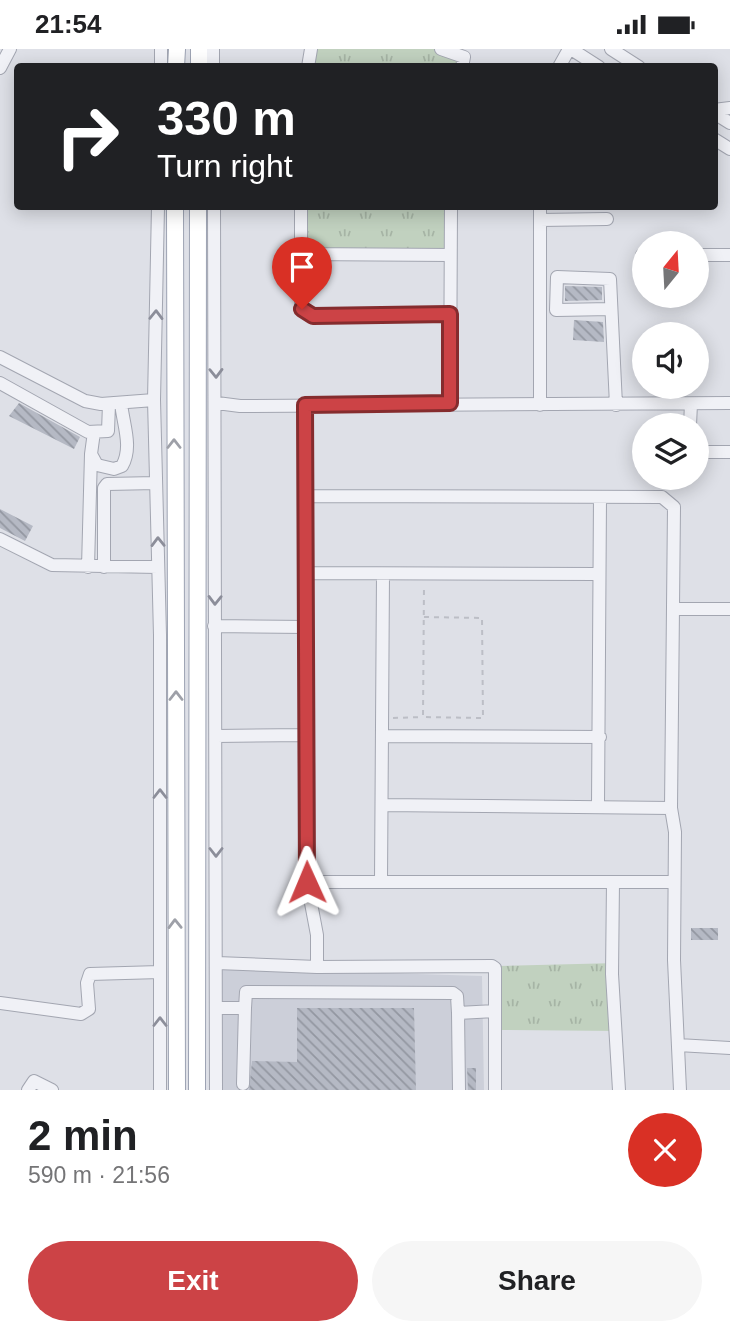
<!DOCTYPE html>
<meta charset="utf-8">
<style>
body{margin:0;font-family:Arial,sans-serif;background:#f6f6f6;color:#202124;height:100vh;display:flex;flex-direction:column;font-size:26px;white-space:nowrap}
*{box-sizing:border-box;margin:0}
p{font-size:23px;color:#757577}
.icon{flex:none;width:38px;height:38px;fill:none;stroke:currentColor;stroke-width:2;stroke-linecap:round;stroke-linejoin:round}
.map{position:relative;height:1041px;overflow:hidden}
.side{display:flex;flex-direction:column;background:#fff;flex:1}
.side>*{flex:none}
.guide{position:absolute;left:14px;top:14px;width:704px;height:147px;border-radius:7px;box-shadow:0 4px 18px #0003;background:#202124;color:#fff;overflow:hidden}
.needle{width:46px;rotate:18deg}
.controls{position:absolute;left:632px;top:182px;display:grid;gap:14px}
.controls a{display:grid;place-items:center;width:77px;height:77px;border-radius:50%;background:#fff;box-shadow:0 4px 18px #0003;font-size:35px}
.pin{position:absolute;display:grid;place-items:center;width:60px;height:60px;color:#fff;margin:-72px -30px;border-radius:50% 50% 50% 0;rotate:-45deg;box-shadow:0 0 7px #0007}
.pin .icon{rotate:45deg}
.me{position:absolute;width:77px;margin:-38px;rotate:359deg;stroke-linejoin:round;filter:drop-shadow(0 0 5px #0008)}
.turn{display:flex;align-items:center;gap:24px;height:147px;padding:0 28px;font-size:32px}
.turn .icon{width:91px;height:91px;stroke-width:2.5}
.turn b{display:block;font-size:49px;line-height:60px}
.round{display:grid;place-items:center;flex:none;width:74px;height:74px;border-radius:37px;background:#f6f6f6}
.head{display:flex;align-items:center;justify-content:space-between;height:119px;padding:0 28px}
h1{font-size:42px;font-weight:600;line-height:52px}
.action{display:flex;gap:14px;margin-top:auto;padding:14px 28px}
.action a{flex:1;height:80px;border-radius:42px;background:#cc4346;color:#fff;font-size:28px;font-weight:600;line-height:80px;text-align:center}
.action a+a{background:#f6f6f6;color:#202124}
.status{display:flex;justify-content:space-between;align-items:center;height:49px;padding:0 35px;background:#fff;direction:ltr}
.status svg{height:19px;fill:currentColor}
.map>svg:first-child{display:block}
</style>
<div class="status"><b>21:54</b><svg viewBox="0 0 49 12"><path d="M0 12V9h3v3zM5 12V6h3v6zM10 12V3h3v9zM15 12V0h3v12zM26 1h20v11H26zM47 4h2v5h-2z"/></svg></div>
<div class="map">
<svg width="730" height="1041" viewBox="0 0 730 1041">
<defs>
<pattern id="park-tufts" width="24" height="20" patternUnits="userSpaceOnUse" patternTransform="scale(1.75)"><rect width="24" height="20" fill="#c1d1bf"/><path d="M3 7l-1-3M5 7V3M7 7l1-3M15 17l-1-3M17 17v-4M19 17l1-3" fill="none" stroke="#a6b4a5"/></pattern>
<pattern id="building-back-hatch" width="6" height="6" patternUnits="userSpaceOnUse" patternTransform="scale(1.75)"><rect width="6" height="6" fill="#b5b9c4"/><path d="M-1 5l2 2M0 0l6 6M5-1l2 2" fill="none" stroke="#9397a1"/></pattern>
</defs>
<rect width="100%" height="100%" fill="#dee0e7"/>
<path fill="#cccfd9" d="M221,919L482,927L484,1041H222Z"/>
<path fill="url(#park-tufts)" d="M314,0H441L464,8L461,17L312,18Z
M304,158H449L450,206L301,205Z
M617,914V982L501,981L497,917Z"/>
<path fill="url(#building-back-hatch)" d="M565,237L602,238V251L565,252Z
M574,271L603,273L604,293L573,291Z
M19,354L80,388L74,400L9,367Z
M0,460L33,477L25,492L0,479Z
M691,879H718V891H691Z
M297,959H414L416,1041H249L252,1012L297,1013Z
M467,1019H476V1041H468Z"/>
<g fill="none" stroke-linecap="round" stroke-linejoin="round">
<g stroke="#a3a6b1" stroke-width="14">
<path id="minor" d="M213,0V18
M441,0L464,8L462,18
M571,0L599,18
M611,0L639,18
M161,18V0
M308,18L311,0
M559,18L569,0
M0,19L10,0
M714,61L730,59
M714,64L730,74
M714,90L730,100
M158,158L154,351L160,586V1041
M214,158L216,1041
M301,158V256L309,266L450,265
M540,158V356
M540,171L607,170
M301,205L450,206
M642,206H644
M696,206H730
M611,260L556,261L557,228L610,230L616,356
M0,308L85,352L101,355L154,351
M0,334L88,383L108,382L109,355
M217,354L240,357L730,354
M450,354L451,158
M305,356L307,833L317,886V918
M690,376L691,355
M94,383L91,405L97,416L114,420L122,417C133,398 123,375 121,354
M696,403H730
M306,447L662,448L674,458L671,759L675,783L674,911L680,1041
M0,490L52,516L158,518
M88,518L91,405
M104,518V439L107,435L156,434
M307,524L598,525
M675,560H730
M214,577L307,578
M216,687L307,686
M382,687L600,688
M382,756L671,759
M598,756L600,449
M381,832L383,525
M307,833H673
M613,833L612,925L619,1041
M217,914L317,918L492,917L495,919V1041
M0,954L81,965L89,960L87,934L90,925L160,923
M217,959H245L246,943L453,944L457,947L458,964L495,962
M458,964L459,1041
M678,996L730,999
M243,1035L245,959
M28,1041L34,1032L52,1041"/>
</g>
<g stroke="#9da3b3" stroke-width="18">
<path id="major" d="M176,18L177,0
M199,18V0
M175,158L177,1041
M197,1041L198,158"/>
</g>
<path stroke="#bcbec6" stroke-width="2" stroke-dasharray="5 5" stroke-linecap="butt" d="M424,568L482,569L483,669L423,668L424,537
M393,669L422,668"/>
<use href="#minor" stroke="#f0f1f6" stroke-width="12"/>
<use href="#major" stroke="#fff" stroke-width="16"/>
</g>
<defs><path id="oneway-chevron" d="M-2-3.5L2.5 0L-2 3.5" fill="none" stroke-width="1.6" stroke-linecap="round" stroke-linejoin="round" transform="scale(1.75)"/></defs>
<g stroke="#8c8e9a">
<use href="#oneway-chevron" transform="translate(156 266) rotate(-89)"/>
<use href="#oneway-chevron" transform="translate(216 324) rotate(89)"/>
<use href="#oneway-chevron" transform="translate(158 493) rotate(-91)"/>
<use href="#oneway-chevron" transform="translate(215 551) rotate(91)"/>
<use href="#oneway-chevron" transform="translate(160 745) rotate(-90)"/>
<use href="#oneway-chevron" transform="translate(216 803) rotate(90)"/>
<use href="#oneway-chevron" transform="translate(160 973) rotate(-90)"/>
</g>
<g stroke="#9ea0a8">
<use href="#oneway-chevron" transform="translate(174 395) rotate(-90)"/>
<use href="#oneway-chevron" transform="translate(176 647) rotate(-90)"/>
<use href="#oneway-chevron" transform="translate(175 875) rotate(-91)"/>
</g>
<g fill="none" stroke-linecap="round" stroke-linejoin="round">
<g stroke="#852c2e" stroke-width="18">
<path id="route" d="M302,260L313,267L450,265V354L305,356L307,833"/>
</g>
<use href="#route" stroke="#cc4346" stroke-width="12"/>
</g>
</svg>
<div class="controls">
<a><svg class="needle" viewBox="-14 -14 28 28"><path d="M0-13l5 13h-10z" fill="#e53935"/><path d="M0 13l5-13h-10z" fill="#757577"/></svg></a>
<a><svg class="icon" aria-label="sound" viewBox="0 0 24 24"><path d="M4 9h4l5-4v14l-5-4H4zM17 9q2 3 0 6"/></svg></a>
<a><svg class="icon" aria-label="layers" viewBox="0 0 24 24"><path d="M12 4l9 5-9 5-9-5zM3 14l9 5 9-5"/></svg></a>
</div>
<div class="pin" style="left:302px;top:260px;background:#d93025"><svg class="icon" aria-label="arrive" viewBox="0 0 24 24"><path d="M6 21V4h12l-3 4 3 4H6"/></svg></div>
<svg class="me" style="left:307px;top:833px" viewBox="-20 -20 40 40"><path d="M0-17L14 15 0 8-14 15z" fill="#cc4346" stroke="#fff" stroke-width="4"/></svg>
<div class="guide">
<div class="turn"><svg class="icon" aria-label="right" viewBox="0 0 24 24"><path d="M7 20v-9h11M14 6l5 5-5 5"/></svg><div><b>330 m</b>Turn right</div></div>
</div>
</div>
<section class="side">
<div class="head"><div><h1>2 min</h1><p>590 m · 21:56</p></div><a class="round" style="background:#d93025;color:#fff"><svg class="icon" aria-label="close" viewBox="0 0 24 24"><path d="M6 6l12 12M18 6L6 18"/></svg></a></div>
<div class="action"><a>Exit</a><a>Share</a></div>
</section>
